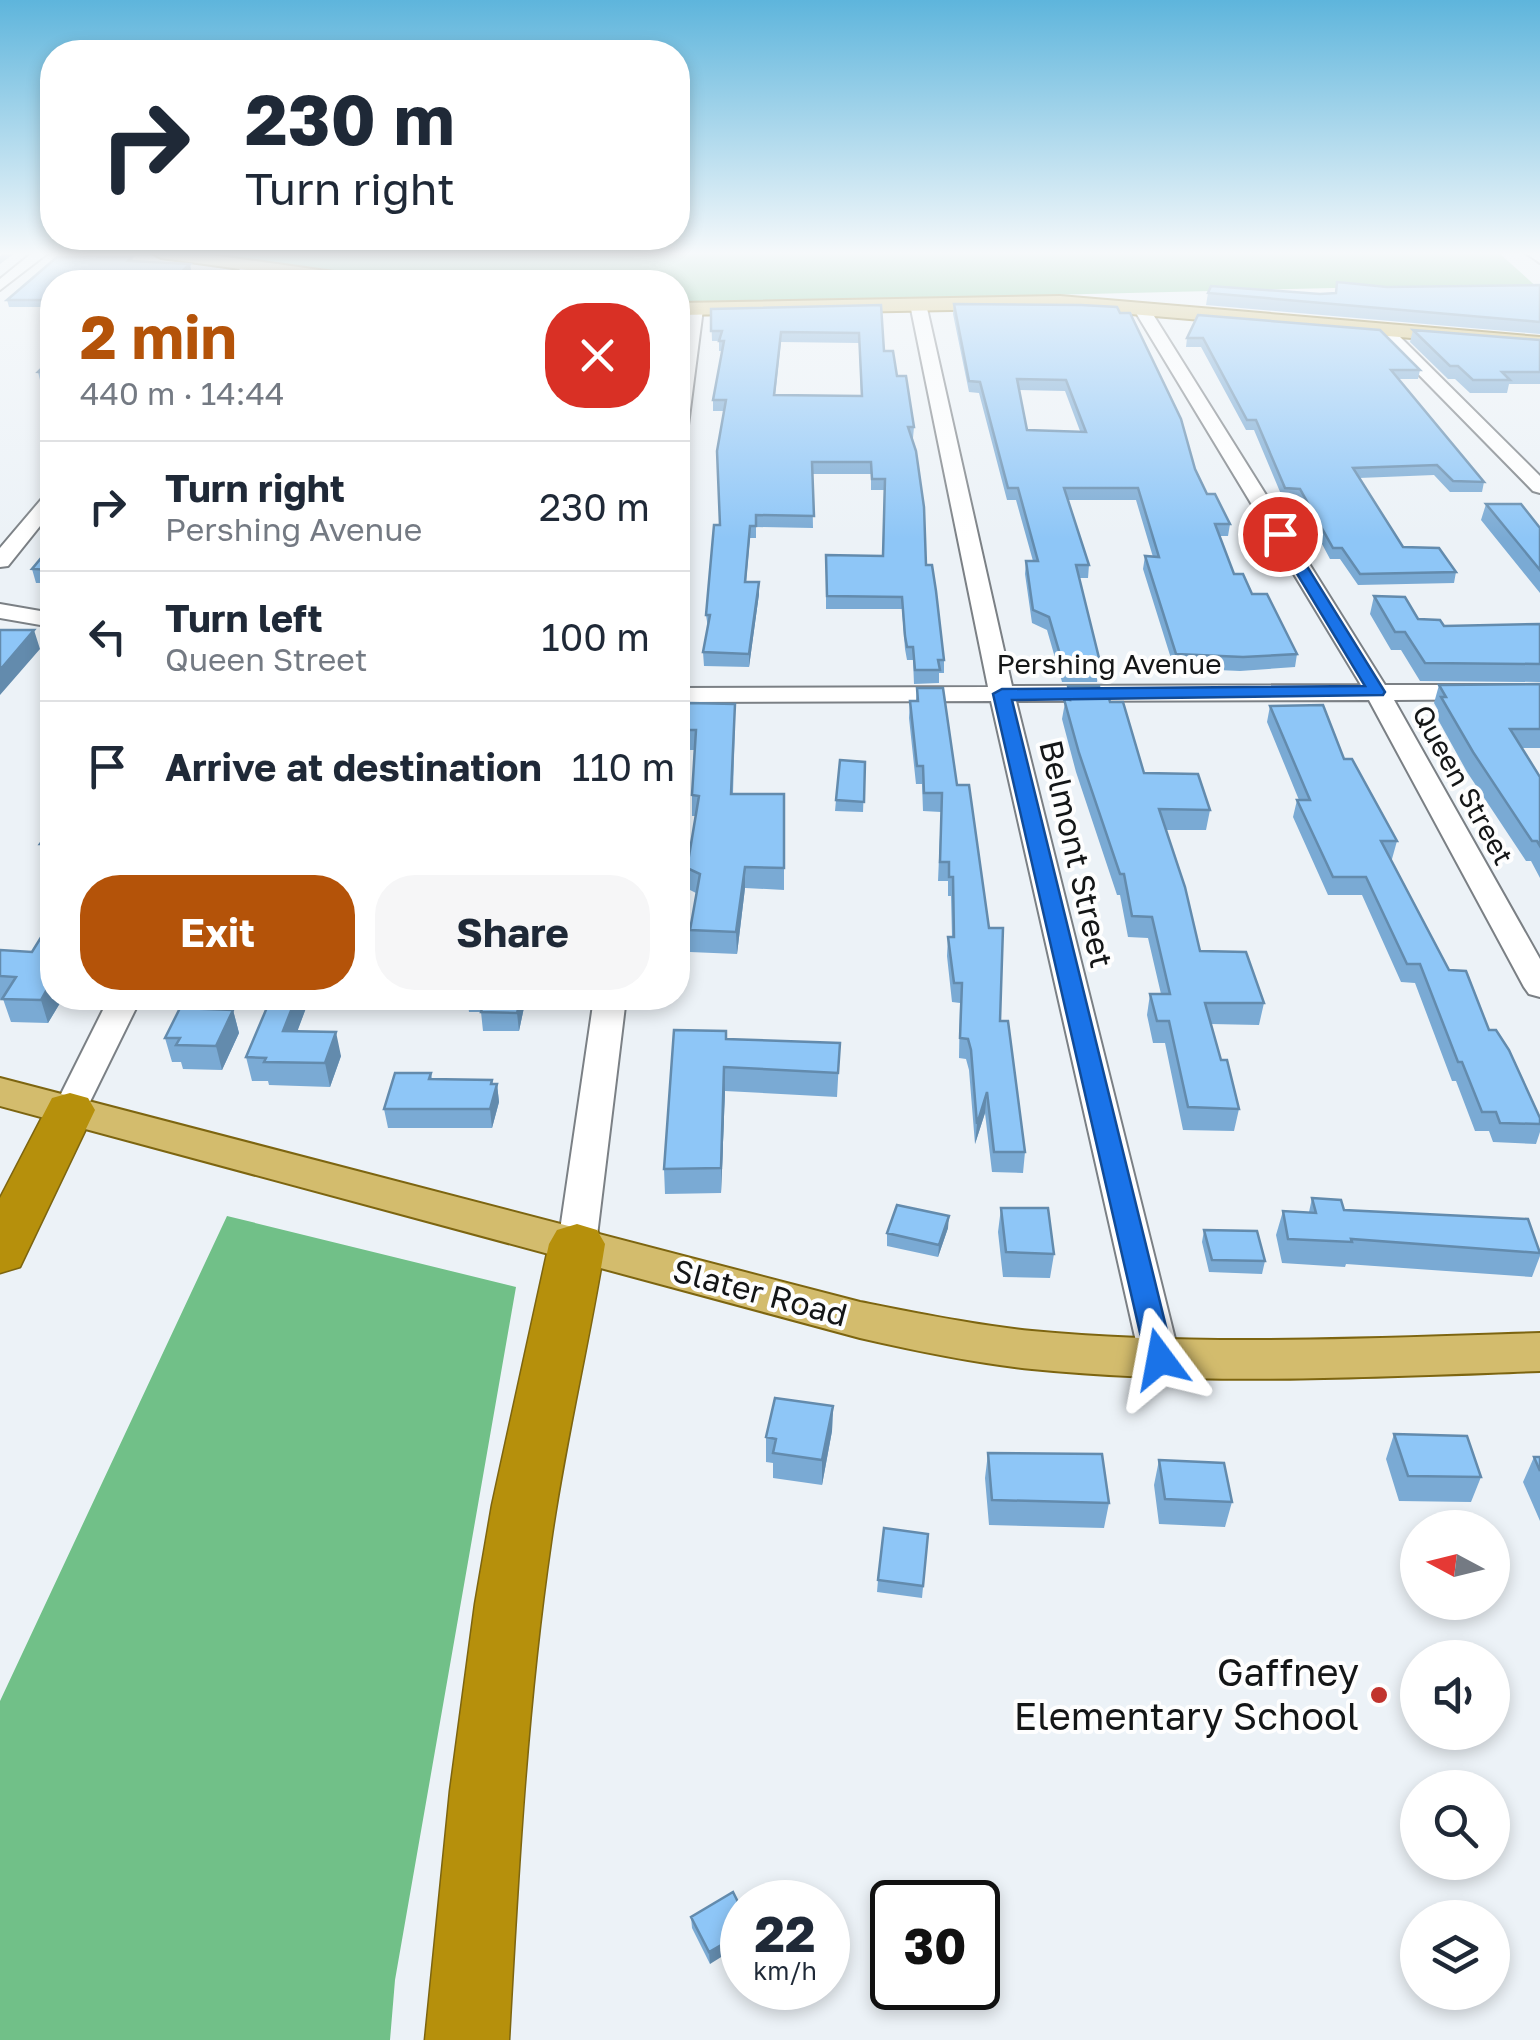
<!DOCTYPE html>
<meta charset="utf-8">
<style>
body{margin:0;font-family:"Golos Text",sans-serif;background:#f6f6f7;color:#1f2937;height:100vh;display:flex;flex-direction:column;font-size:38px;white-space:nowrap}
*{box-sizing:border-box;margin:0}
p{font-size:32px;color:#747a83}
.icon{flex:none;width:55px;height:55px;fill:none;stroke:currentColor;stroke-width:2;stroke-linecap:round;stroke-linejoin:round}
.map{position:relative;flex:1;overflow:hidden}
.drawer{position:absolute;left:40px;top:270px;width:650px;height:740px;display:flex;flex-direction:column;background:#fff;border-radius:40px;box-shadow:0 5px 15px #0003}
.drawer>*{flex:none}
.top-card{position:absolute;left:40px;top:40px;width:650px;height:210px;border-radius:40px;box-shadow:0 5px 15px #0003;background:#fff;color:#1f2937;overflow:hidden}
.needle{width:65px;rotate:277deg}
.controls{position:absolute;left:1400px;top:1510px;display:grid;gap:20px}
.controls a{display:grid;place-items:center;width:110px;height:110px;border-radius:50%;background:#fff;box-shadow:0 5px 15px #0003;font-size:50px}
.speed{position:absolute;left:720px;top:1880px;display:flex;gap:20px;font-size:50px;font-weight:700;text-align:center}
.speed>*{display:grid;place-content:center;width:130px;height:130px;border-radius:50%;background:#fff;box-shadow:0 5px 15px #0003;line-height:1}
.speed small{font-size:25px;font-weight:400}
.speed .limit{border:5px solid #111;border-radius:15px;background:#fff;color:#111}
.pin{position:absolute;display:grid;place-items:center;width:85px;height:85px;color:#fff;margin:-42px;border:5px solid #fff;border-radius:50%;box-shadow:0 2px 10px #0007}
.me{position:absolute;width:110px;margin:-55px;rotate:347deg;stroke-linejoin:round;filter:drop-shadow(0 0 8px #0008)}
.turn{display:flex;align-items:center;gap:35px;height:210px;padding:0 40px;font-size:45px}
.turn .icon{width:130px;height:130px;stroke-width:2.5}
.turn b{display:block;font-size:70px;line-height:85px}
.round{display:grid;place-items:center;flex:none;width:105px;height:105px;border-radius:40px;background:#f6f6f7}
.overview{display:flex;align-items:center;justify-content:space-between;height:170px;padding:0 40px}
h1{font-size:60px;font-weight:700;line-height:75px;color:#b45309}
.action{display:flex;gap:20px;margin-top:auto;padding:20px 40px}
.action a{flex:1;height:115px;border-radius:40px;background:#b45309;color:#fff;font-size:40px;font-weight:700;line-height:115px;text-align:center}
.action a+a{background:#f6f6f7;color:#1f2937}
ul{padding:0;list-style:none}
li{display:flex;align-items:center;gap:30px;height:130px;padding:0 40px;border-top:2px solid #e0e1e3}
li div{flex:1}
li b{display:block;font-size:38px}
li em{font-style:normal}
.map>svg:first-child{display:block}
</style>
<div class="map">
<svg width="1540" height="2040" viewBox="0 0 1540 2040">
<rect width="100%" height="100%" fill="#ecf2f7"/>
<path fill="#71c088" d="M193,253H1499L1540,290L1375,287L678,304V282H378Z
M227,1216L516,1287L395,1980L390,2040H0V1701Z"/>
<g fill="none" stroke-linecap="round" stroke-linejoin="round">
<g stroke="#7b8085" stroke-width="4">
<path id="minor" d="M32,253H48L0,290V279Z
M1526,253H1540V263Z
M246,262L258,265L243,282H229Z
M918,299L926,304L1012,686L1361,685L1133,308L1141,303L1149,308L1385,685H1540V699L1394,700L1540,959V997L1529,994L1524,987L1369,700L1016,701L1180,1359L1174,1370L1160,1375L1146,1370L1140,1359L991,701L678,702V688L988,687L910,304Z
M695,304L703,309L687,433L678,438V375L687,309Z
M1378,327H1390L1540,476V493L1533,491L1378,333Z
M52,493V511L8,566L0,567V548L45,495Z
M0,604L52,613V627L0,618Z
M109,998H141L82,1118L70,1121L58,1118L53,1110Z
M594,998H626L596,1244L590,1254L577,1258L564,1254L558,1244Z"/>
</g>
<g stroke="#7d6510" stroke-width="4">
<path id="major" d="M152,253H198L369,277L378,282H334L161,258Z
M1060,296L1540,337V349L1060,308L678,315V303Z
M0,1078L860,1302C917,1313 974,1325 1032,1331C1201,1347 1371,1338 1540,1333V1371C1371,1377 1201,1386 1032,1369C974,1363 917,1351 860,1338L0,1106Z"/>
</g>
<g stroke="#7d6510" stroke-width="3">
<path id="highway" d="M70,1093L88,1098L95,1110L20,1267L0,1273V1198L52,1098Z
M577,1224L597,1230L605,1244C589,1344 565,1442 551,1542C527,1707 518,1874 509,2040H425L450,1791L475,1604L492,1505L549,1244L557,1230Z"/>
</g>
<use href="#minor" fill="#fff" fill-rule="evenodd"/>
<use href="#major" fill="#d3bc6d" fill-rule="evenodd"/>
<use href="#highway" fill="#b6900c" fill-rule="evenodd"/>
</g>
<path fill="#7aaad4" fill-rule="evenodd" d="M57,257H132L133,261L190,264L191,271L180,282H52V307H9L7,300Z
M1337,282L1387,287L1540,285V334L1206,305L1208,293L1320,294L1335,293Z
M954,304L1195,469L1207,494L1230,524L1228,536H1219L1234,574L1252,594L1297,654L1295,667L1240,671L1174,668L1143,569L1145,556L1153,557L1136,500H1068L1089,565L1088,578H1079L1099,668L1097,682H1062L1047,630L1032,623L1025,574L1026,561H1033L1016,500H1007L979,393L969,392L953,314ZM1019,390L1065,391L1080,431L1027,430Z
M881,305L884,351L897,376L914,427L913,438H911L926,565L944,660V673H939V683L914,684L913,660H907L905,649L902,609H826V555L883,556L884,490H871V474H812L813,528L756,527V538H750L746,582H759V594L749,667L704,666L703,652L708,628L706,615L719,525L724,411H713V400L722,351H719V341H712L711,309ZM781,342L859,343L861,396L775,395Z
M1198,315L1420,370L1418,379H1398L1484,482L1482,492H1450L1434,475L1359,478L1403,547L1456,572L1454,583L1358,585L1340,559H1330L1298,499H1283L1254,430H1246L1201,347H1186L1187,338Z
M1413,330L1540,340V384H1509L1507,393H1470L1455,379H1448L1410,342Z
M52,358V380H40L38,372Z
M1486,504L1540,528V593L1481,520Z
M52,545V583H36L32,569Z
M1374,596L1418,619L1444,626L1540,624V682L1420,681L1401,650H1391L1370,614Z
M1540,684V748H1522L1540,777V878L1531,861H1526L1467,772L1436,716L1438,710L1434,703L1439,685Z
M1068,686L1099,695L1144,773L1210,810L1206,830H1165L1200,951L1264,1003L1259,1025L1211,1024L1221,1060L1239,1109L1234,1131L1183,1130L1165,1043H1153L1147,1015L1150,994H1161L1148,938L1128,937L1120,895H1117L1076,772L1062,719Z
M917,688L957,785L1025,1152L1023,1173L992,1172L985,1113L975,1144L969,1070L966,1059L959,1058L960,1003L952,1002L947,956L948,937H952L951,896H948V881H938L941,812L923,811L922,784H916L909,718L910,701H916Z
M1270,706L1344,759L1397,841L1392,859H1390L1449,970L1489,1030L1540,1118V1132L1536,1144L1493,1142L1489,1131H1475L1456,1081H1452L1415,983L1401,982L1362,895H1328L1293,817L1297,800H1299L1267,722Z
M735,723L733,794H784V890L745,888L737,954L690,952V930L696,893L688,889L687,868L695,816H692V795L694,750H685V730Z
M865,762L863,812L835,811L836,800Z
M52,828V866H47L40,844Z
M0,950L52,998H63L48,1023L11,1022L3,999H0Z
M467,998H526L519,1031H483L481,1012H469Z
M306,1008L297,1031L341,1056L330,1087L269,1085L268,1081H252L246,1057Z
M233,1010L239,1033L222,1070L183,1069L181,1062H172L165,1038Z
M726,1031V1039L840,1043L837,1097L725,1091L721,1193L665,1194L664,1169Z
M431,1073L432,1079L497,1084L499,1102L492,1128H388L384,1109Z
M1312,1198L1344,1210L1540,1249V1256L1532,1277L1346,1264L1345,1267L1282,1263L1276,1235L1283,1211L1309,1212Z
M1001,1208L1054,1254L1050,1278L1003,1277L998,1232Z
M948,1228L938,1257L887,1246V1233Z
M1204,1230L1265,1261L1262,1274L1209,1272L1202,1242Z
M833,1406L832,1431L822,1485L773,1478V1463L766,1462V1437Z
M1394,1434L1481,1477L1471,1502L1399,1501L1386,1459Z
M988,1453L1109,1503L1104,1528L989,1525L985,1478Z
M1534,1457H1540V1521L1523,1482Z
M1159,1460L1232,1502L1225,1527L1159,1524L1154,1485Z
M928,1534L922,1598L877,1592L878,1580Z
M733,1892L710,1964L692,1928L691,1917Z"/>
<path fill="#638bad" d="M4,253H15L0,264V256Z
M190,264L191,271L180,282H171Z
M759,582V594L749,667V654Z
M34,630L40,649L0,695V670Z
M745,867V888L737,954L736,932Z
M52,980V998H63L48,1023L41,1000Z
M296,998H303L306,1008L289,1054L283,1031Z
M521,998H526L519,1031L517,1013Z
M233,1010L239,1033L222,1070L216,1046Z
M336,1032L341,1056L330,1087L325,1063Z
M724,1067L725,1091L721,1193V1168Z
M492,1080L494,1094L497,1084L499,1102L492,1128L490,1109Z
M987,1092L985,1113L975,1144L977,1124Z
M949,1216L948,1228L938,1257L939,1245Z
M833,1406L832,1431L822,1485V1460Z
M742,1933V1944L710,1964L709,1952Z"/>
<path fill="#8ec6f7" stroke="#638bad" stroke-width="2.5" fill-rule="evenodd" d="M57,257H132L128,261L190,264L171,282H52V300H7Z
M1337,282L1387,287L1540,285V322L1208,293L1211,286L1320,294L1336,293Z
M954,304L1081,305L1117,307L1120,313H1130L1181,419L1195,469L1207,494H1215L1230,524H1215L1234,574H1243L1252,594H1267L1297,654L1243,657L1176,654L1145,556L1159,557L1138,488H1064L1089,565H1076L1099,658V668H1064L1049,617L1033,610L1026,561H1038L1018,488H1008L980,382L969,381ZM1017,379L1066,380L1086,432L1027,430Z
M881,305L884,351H893L897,376H906L914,427H908L916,451L924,507L926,565H932L936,591L944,660H938L940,670H915L913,647H907L905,636L902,597L827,596L826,555L883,556L885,479H872L871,462H812L814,516L756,515V526H750L745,582H759L749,654L703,652L710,615H706L714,525H720L717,451L726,400H713L724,341H719L722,331H711V309ZM781,332L859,333L862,396L774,395Z
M1198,315L1380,330L1420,370H1391L1484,482L1453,481L1437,465L1353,468L1403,547L1439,548L1456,572L1360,574L1342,548H1333L1300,489L1285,488L1256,420H1247L1203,338H1187Z
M1413,330L1540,340V372H1502L1510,380H1473L1458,366H1450Z
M52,358V373L38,372Z
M1486,504H1521L1540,528V570Z
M52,545V570L32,569Z
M1374,596L1405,597L1418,619L1440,620L1444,626L1540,624V664L1425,663L1405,632H1395Z
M0,630H34L0,670Z
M1540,684V729H1510L1540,777V846L1537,841H1532L1473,752L1441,697H1446L1439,685Z
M1068,686H1099V695H1108L1110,702H1123L1144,773L1198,774L1210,810L1159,809L1185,887L1200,951L1246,952L1264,1003H1205L1221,1060H1227L1239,1109L1188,1107L1169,1021H1157L1150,994H1170L1152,917L1132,916L1124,874H1120L1079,753L1064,699L1070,700Z
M917,688H943L957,785H969L989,928H1003L1000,1021H1008L1025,1152H994L987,1092L977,1124L971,1050L968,1039L960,1038L962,983H954L948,937H954L953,877H949V862H940L942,793H924L923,766H917L910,701H918Z
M688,703L735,704L731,794H784V868L745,867L736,932L690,930L700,874L687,868L699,796L692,795L696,730H685Z
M1323,705L1344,759H1352L1397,841H1381L1449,970L1466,971L1489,1030H1496L1509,1050L1540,1118V1124L1500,1123L1496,1112H1482L1462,1062H1458L1420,964H1407L1366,877H1333L1297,800H1310L1270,706Z
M840,760L865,762L864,802L836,800Z
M52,828V844H40Z
M48,926H52V980L41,1000L2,999L16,977L0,976V950L32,952Z
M271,998H296L283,1031L336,1032L325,1063L264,1062L266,1058L246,1057Z
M485,998H521L517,1013L481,1012Z
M180,1008L233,1010L216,1046L176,1045L180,1038H165Z
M674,1030L726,1031V1039L840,1043L838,1073L724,1067L721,1168L664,1169Z
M395,1073H431L429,1079L492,1080L491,1084H497L490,1109H384Z
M1312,1198L1341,1200L1344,1210L1528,1219L1540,1253L1351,1239L1352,1242L1288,1239L1283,1211L1316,1213Z
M897,1205L949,1216L939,1245L887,1233Z
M1001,1208H1048L1054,1254L1006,1252Z
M1204,1230L1257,1231L1265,1261L1212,1260Z
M775,1398L833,1406L822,1460L773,1453L776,1439L766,1437Z
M1394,1434L1467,1436L1481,1477L1408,1476Z
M988,1453L1102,1454L1109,1503L992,1500Z
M1534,1457H1540V1471Z
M1159,1460L1224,1463L1232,1502L1165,1499Z
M884,1528L928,1534L923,1586L878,1580Z
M733,1892L742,1910V1933L709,1952L691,1917Z"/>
<linearGradient id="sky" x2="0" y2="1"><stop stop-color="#5eb5dc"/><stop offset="0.47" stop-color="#f6f9fb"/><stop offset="1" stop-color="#f6f9fb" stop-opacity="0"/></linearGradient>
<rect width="1540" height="539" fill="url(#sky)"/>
<path fill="#1a73e8" stroke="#114b97" stroke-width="2.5" d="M1275,531L1287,534L1385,692L1383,695L1012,700L1174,1359L1170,1367L1160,1370L1150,1367L1146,1359L993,694L1002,689L1365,686L1273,534Z"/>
<circle fill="#c1332d" stroke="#fefefe" stroke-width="4" cx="1379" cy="1695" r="10"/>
<g text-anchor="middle" stroke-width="8" stroke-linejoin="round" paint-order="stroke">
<g font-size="28" fill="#141617" stroke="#fefefe">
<text x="1109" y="674">Pershing Avenue</text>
<text transform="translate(1463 785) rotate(61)" y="10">Queen Street</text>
</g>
<g font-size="32" fill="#141617" stroke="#fefefe">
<text transform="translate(1076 854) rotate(77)" y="11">Belmont Street</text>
<text transform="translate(760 1293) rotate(15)" y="11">Slater Road</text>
</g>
<g font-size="38" fill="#141617" stroke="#fefefe" text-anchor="end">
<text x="1359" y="1686">Gaffney<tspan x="1359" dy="44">Elementary School</tspan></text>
</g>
</g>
</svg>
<div class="controls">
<a><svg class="needle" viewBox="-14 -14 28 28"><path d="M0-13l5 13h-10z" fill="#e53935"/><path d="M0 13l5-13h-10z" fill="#747a83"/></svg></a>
<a><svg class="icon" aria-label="sound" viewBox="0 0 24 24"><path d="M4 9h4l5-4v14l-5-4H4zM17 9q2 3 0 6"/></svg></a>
<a><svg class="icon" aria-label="search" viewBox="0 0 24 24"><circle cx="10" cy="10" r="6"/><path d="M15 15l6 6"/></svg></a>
<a><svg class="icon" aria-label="layers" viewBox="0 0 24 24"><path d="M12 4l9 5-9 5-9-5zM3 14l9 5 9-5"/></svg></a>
</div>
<div class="speed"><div>22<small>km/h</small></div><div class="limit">30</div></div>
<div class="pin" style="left:1280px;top:534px;background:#d93025"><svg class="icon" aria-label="arrive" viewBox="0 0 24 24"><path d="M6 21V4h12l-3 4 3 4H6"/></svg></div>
<svg class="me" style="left:1160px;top:1359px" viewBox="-20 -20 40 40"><path d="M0-17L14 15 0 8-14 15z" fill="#1a73e8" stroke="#fff" stroke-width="4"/></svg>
<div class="top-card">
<div class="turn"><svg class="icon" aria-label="right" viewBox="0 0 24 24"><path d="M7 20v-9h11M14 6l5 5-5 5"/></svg><div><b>230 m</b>Turn right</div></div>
</div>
<section class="drawer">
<div class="overview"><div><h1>2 min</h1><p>440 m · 14:44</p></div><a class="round" style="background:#d93025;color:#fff"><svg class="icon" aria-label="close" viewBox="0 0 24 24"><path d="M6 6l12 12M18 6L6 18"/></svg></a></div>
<ul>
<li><svg class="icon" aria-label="right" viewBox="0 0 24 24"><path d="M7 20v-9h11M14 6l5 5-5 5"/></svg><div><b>Turn right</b><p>Pershing Avenue</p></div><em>230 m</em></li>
<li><svg class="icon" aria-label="left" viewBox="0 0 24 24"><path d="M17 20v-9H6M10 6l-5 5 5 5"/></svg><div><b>Turn left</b><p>Queen Street</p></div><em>100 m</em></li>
<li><svg class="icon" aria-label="arrive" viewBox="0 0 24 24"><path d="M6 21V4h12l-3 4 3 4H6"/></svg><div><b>Arrive at destination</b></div><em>110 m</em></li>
</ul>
<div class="action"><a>Exit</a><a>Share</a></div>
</section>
</div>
